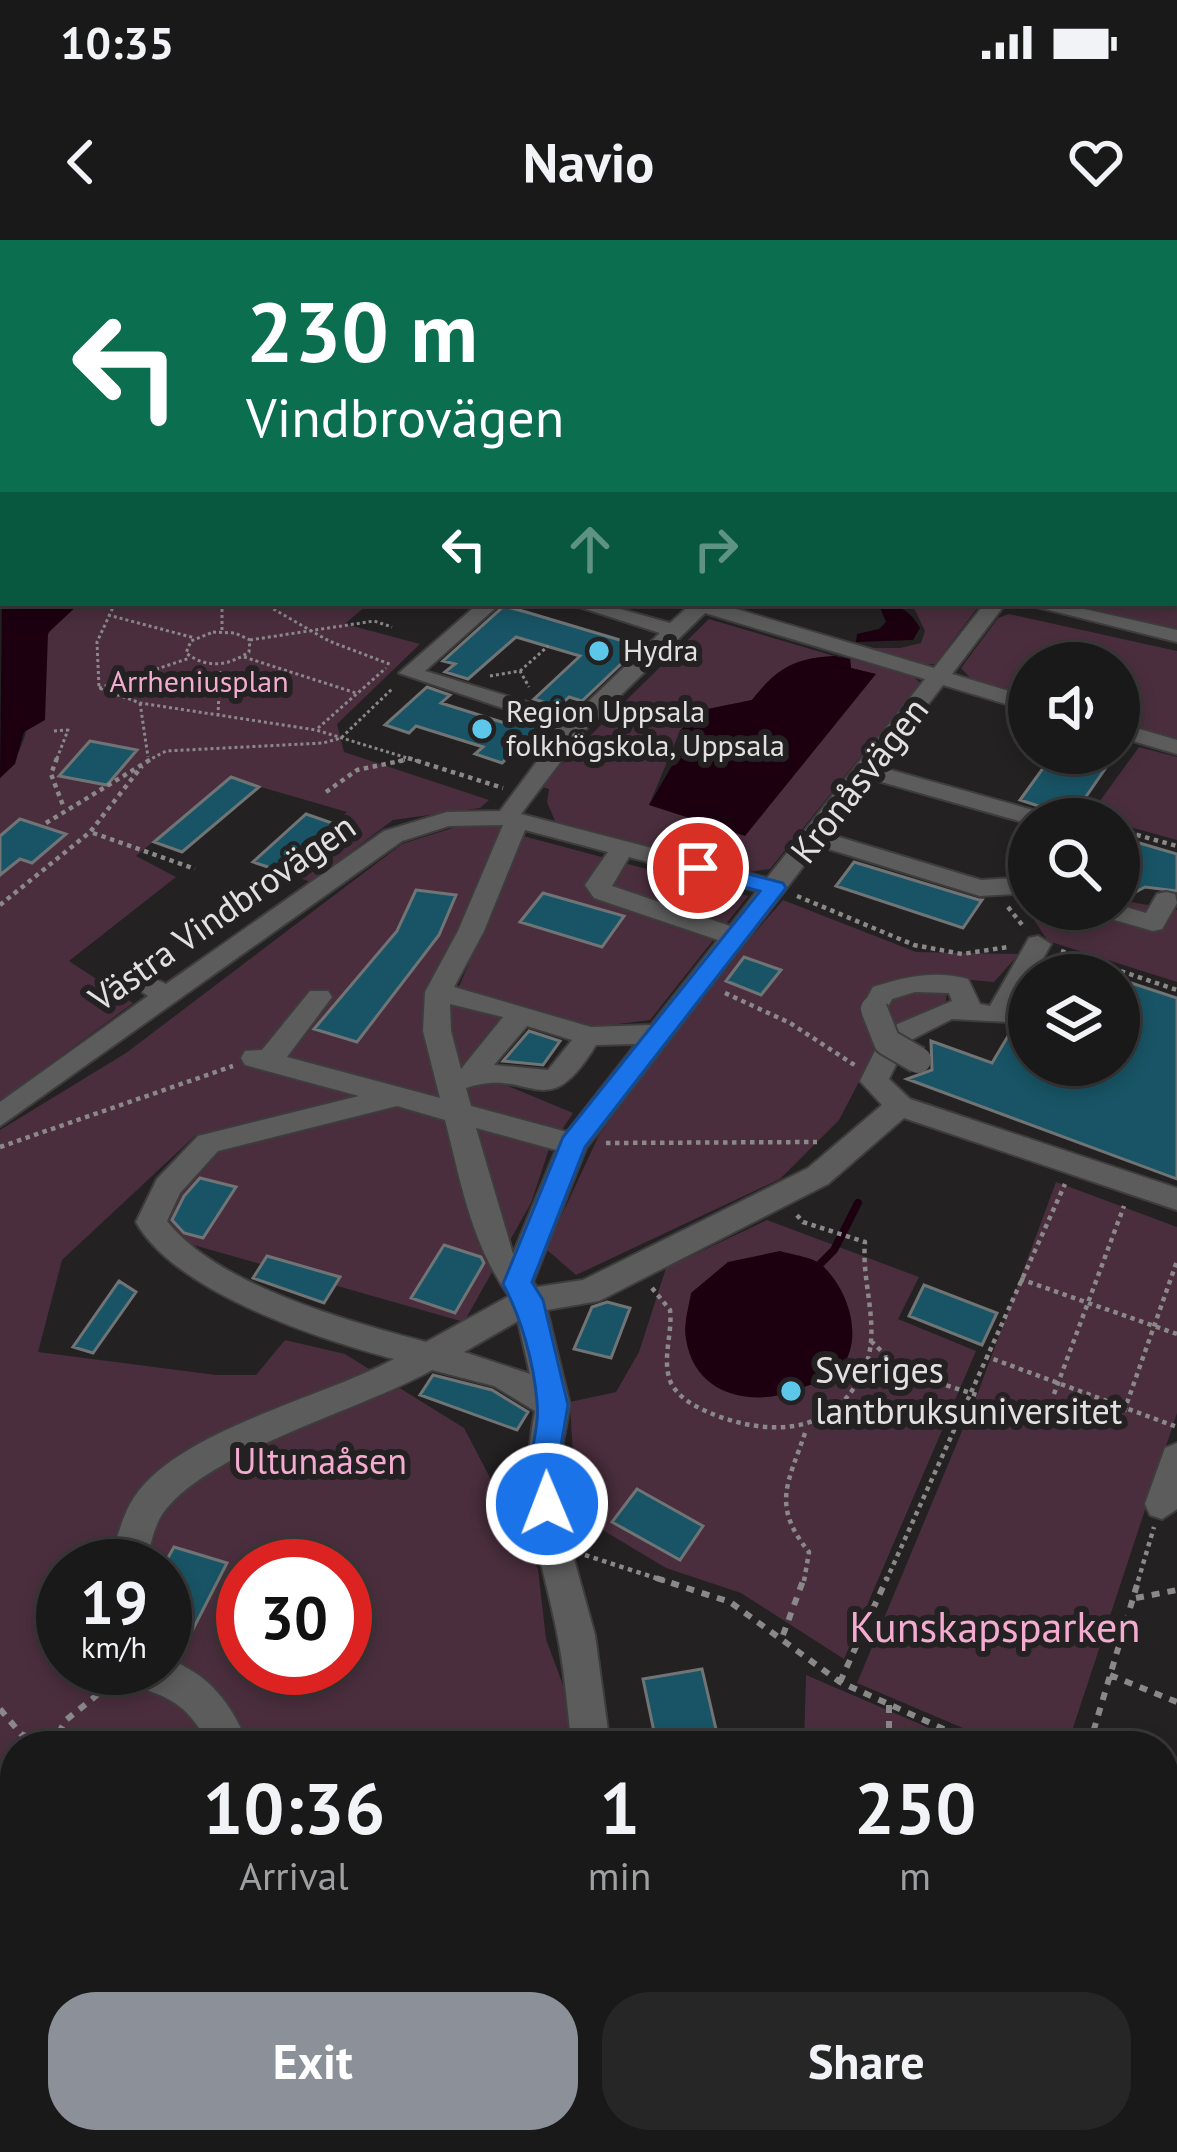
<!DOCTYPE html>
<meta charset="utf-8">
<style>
body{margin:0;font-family:"PT Sans",sans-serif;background:#272627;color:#f1f3f6;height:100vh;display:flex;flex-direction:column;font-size:45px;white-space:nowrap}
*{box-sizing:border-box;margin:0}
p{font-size:39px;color:#9fa0a2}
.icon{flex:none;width:66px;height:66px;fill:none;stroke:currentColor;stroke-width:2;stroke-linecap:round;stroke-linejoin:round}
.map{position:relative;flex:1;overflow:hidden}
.drawer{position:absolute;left:0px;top:1491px;width:1179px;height:423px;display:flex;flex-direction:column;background:#1a191a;border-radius:48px 48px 0 0;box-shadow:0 6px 18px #0003,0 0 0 3px #383839}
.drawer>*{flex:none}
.top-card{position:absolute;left:0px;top:0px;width:1179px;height:366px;box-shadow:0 6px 18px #0003,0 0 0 3px #383839;background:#0b6e4f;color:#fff;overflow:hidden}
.buttons{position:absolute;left:1008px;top:402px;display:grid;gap:24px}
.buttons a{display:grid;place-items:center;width:132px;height:132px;border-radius:50%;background:#1a191a;box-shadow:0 6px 18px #0003,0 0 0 3px #383839;font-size:60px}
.speed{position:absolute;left:36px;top:1299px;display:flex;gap:24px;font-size:60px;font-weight:700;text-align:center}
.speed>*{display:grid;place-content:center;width:156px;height:156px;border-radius:50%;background:#1a191a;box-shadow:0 6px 18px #0003,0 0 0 3px #383839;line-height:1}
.speed small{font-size:30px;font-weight:400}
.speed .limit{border:18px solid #d22;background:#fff;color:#111}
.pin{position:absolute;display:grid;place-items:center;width:102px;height:102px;color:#fff;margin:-51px;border:6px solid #fff;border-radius:50%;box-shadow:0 3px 12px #0007}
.me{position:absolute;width:132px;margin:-66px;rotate:359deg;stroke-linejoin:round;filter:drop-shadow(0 0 9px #0008)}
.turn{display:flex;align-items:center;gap:42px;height:252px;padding:0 48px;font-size:54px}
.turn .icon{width:156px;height:156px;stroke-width:2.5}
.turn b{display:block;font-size:84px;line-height:102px}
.lanes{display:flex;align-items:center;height:114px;padding:0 48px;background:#0003;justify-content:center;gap:60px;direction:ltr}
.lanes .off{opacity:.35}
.eta{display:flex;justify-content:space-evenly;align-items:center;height:204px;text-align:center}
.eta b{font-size:72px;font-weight:600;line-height:84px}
.button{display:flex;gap:24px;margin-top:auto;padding:24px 48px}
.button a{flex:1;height:138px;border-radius:48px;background:#8c9099;color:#fff;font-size:48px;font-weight:600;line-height:138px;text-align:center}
.button a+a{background:#272627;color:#f1f3f6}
.status{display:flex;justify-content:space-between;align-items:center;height:84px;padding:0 60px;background:#1a191a;direction:ltr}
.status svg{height:33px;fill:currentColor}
header{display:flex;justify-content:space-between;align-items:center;height:156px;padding:0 48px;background:#1a191a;font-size:54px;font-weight:600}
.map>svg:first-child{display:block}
</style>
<div class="status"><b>10:35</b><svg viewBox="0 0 49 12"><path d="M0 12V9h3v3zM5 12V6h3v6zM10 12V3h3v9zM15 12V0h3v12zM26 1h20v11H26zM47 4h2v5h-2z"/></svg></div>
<header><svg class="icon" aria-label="back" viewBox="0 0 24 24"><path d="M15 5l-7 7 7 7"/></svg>Navio<svg class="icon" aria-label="heart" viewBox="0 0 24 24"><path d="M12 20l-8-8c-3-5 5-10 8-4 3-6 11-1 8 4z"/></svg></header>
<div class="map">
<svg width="1177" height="1912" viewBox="0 0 1177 1912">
<rect width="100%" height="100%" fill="#232122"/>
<path fill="#4a2e3d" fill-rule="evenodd" d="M0,0H747L3,3L0,348Z
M759,0H1177V393L1041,363H1176V3H751Z
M80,363H369L345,384L420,404L337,484L344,512L489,560L480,568L393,580L311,642L283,632L347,572L230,538L136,616L176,637L69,721L133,763L0,861V538C38,502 29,443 47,397C52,384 69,373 80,363Z
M899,363L978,367L935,424L917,425L860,408H900L921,403L925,391L915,370Z
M1009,374L1177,411V501L1119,484V423H1029V458L973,441L961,428L998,378Z
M709,379L834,416C797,418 775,430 752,460L698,471L680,491L649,565L875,434L851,428L850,419L912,435L920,443L770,629L748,632L555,581L547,562L549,549L539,546Z
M1139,507L1177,517V600L1119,584V579L1089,576Z
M462,585L506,587L460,696L424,752L507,776L465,828L573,873L549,909L531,963L464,1082L137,989L197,894L62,1020L38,1112L216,1135H256L285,1100L345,1114L464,1188L538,1329L546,1399L579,1489L578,1506H15V1899H489L486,1912H0V890L126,813L402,604ZM63,1326H165V1428H63ZM243,1326H345V1428H243Z
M523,596L748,656L650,780L595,787L458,749Z
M1029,658V669H1119V660L1177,670V742L1048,701L1020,659Z
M783,660L916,712L1019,714L994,742L948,738L946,762L883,796L839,880L780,939L576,1035L546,1009L599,895L708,747Z
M1056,942L1177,987V1173L1067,1506H1005L857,1443L977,1155Z
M767,980L919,1037L898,1079L976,1111L844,1419L741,1353L666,1328L576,1274L570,1162L616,1152L639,1112L666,1028Z
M806,1435L971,1506H804Z
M792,1899H992L993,1912H791Z"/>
<path fill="#1c0010" d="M3,266V363H80L48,393L45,480L24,492L15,524L0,538Z
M878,363C899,365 909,369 920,388L913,400L856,402L857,394L879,389L886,382Z
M834,416L850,419L851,428L876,434L745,596L649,565L680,512V491L698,471L752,460C777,428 794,418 834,416Z
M780,1011C793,1015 814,1017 823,1026C848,1050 864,1097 842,1127C834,1138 814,1143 802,1148C756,1168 695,1158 686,1099C683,1085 689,1066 691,1053L728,1022Z"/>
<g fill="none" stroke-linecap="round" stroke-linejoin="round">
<path stroke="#1c0010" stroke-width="8" d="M821,1023L834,1010L858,963"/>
</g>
<path fill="#185465" stroke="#707475" stroke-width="3" d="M504,366L526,372L640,406L582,461L569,457L559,467L534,459L580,416L516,397L468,439L445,432L455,424L443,421Z
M427,447L450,455L441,463L508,484L515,477L540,486L502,523L475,514L483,507L416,486L409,493L385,485Z
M90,501L137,510L107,545L59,536Z
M1054,513H1116L1072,577L1020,560Z
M231,537L259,547L182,612L154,602Z
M306,574L335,584L283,632L253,622Z
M20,579L66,594L32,623L20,619L0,635V596Z
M1119,597L1177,614V651L1145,647L1119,661Z
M854,622L979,660H982L963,688L836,646Z
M416,650L456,655L439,695L357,802L314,789L397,691Z
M543,653L624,676L602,707L520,682Z
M744,717L781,730L761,755L726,741Z
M1119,739L1177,758V939L907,839L932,830L931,801L992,823L1029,761V825H1119Z
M529,791L560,801L543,825L503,821Z
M200,938L236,947L203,998L184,993L172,980L184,956Z
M444,1005L481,1017L484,1023L455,1073L411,1058Z
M267,1016L340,1037L324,1063L253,1038Z
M119,1041L136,1052L93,1113L73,1107Z
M924,1045L997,1073L982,1105L909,1076Z
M607,1062L630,1068L611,1118L574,1109L592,1067Z
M433,1135L492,1150L528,1172L517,1190L420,1155Z
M637,1249L703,1286L680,1320L612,1282Z
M174,1307L227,1323L188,1399L165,1392V1323Z
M702,1429L719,1502L657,1506L643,1439Z"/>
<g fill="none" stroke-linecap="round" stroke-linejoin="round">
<g stroke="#3e3c3d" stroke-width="4">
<path id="minor" d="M479,363H501L425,431L557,471L569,480L660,393L567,363H599L670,383L692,363H716L934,428L985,363H1006L952,434L1029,457V471L943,445L880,527L1047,574L1051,579H1029V584L871,539L829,594L981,640L1029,637V653L980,656L819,606L586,908L533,1042L537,1047L583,1040L808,928L882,865L860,841L886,789L952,761L949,753L915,752L892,759L884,775L874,778L861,769L873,747C905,737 934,730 968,739L980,764L990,766L1029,698L1038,696L1051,704L1034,735H1029V744L1008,782L952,779L907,802L889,839L910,859L1177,948V970L904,878L828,944L599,1061L547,1070L570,1165L559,1223L570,1305L595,1395L610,1506H572C567,1469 565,1430 557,1393C540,1307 517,1262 535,1171L494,1146L432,1130C359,1171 208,1211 163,1273C153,1288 150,1309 145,1326H109C115,1306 120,1283 130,1264C169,1192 321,1159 394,1119C319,1099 175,1052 136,982L157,939L198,896L359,856L245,825L241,818L245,811L262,810L310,751H328L332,757L287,817L440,858L423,791L425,752L458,691L503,585L449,586L402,601L0,886V862L148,756L123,739L127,733L136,730L166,744L384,591L447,572L500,571L558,493L541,481L399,433ZM705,373L925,439L767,638L521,574L583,492ZM525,590L608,612L585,645L594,658L718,700L651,785L591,787L454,747L484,691ZM629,617L757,651L730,686L612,646ZM450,764L503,777L461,829L451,791ZM527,786L572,800L548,830L494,825ZM636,804L567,892L471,866L466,848C531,825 545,889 596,805ZM397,866L445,880C461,942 471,1003 509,1056L426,1102C350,1082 216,1045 167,981L180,953L218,911ZM476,888L556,910L513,1014ZM518,1081L530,1134L464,1112Z
M1021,363H1058L1177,390V402Z
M1119,483L1177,500V514L1119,497Z
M1166,652L1175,654L1177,663L1162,689L1153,691L1097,675L1093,669H1119V665L1146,673L1157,654Z
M1177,1203V1269L1162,1279L1150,1275L1145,1264L1165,1208Z
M165,1418C210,1434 231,1463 249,1506H210C183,1457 168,1459 121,1440L115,1428H165Z
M495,1899H541L537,1912H491Z"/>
</g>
<path stroke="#8a8889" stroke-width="3" stroke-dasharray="3 3" stroke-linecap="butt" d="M743,3L752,0
M115,363L97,402L99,448L140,463L316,490L417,521
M222,363V391
M263,363L329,401L392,425
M108,375L195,398
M213,392L235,393L250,400L249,412C228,426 207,429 186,413L191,401Z
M250,400L374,381L392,387
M244,417L356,453
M520,431L548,406
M490,436L520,431L529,447
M99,448L190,418
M140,463L148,517
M218,476L220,428
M318,488L386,428
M54,491L68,490L56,521
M147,521L166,511L323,503L341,498L393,448
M398,521L405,520"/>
<path stroke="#8a8889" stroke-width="4.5" stroke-dasharray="4.5 4.5" stroke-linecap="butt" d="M57,518L51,534L64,568
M408,518L503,548
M326,552L357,530L405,520
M46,583L153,518
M1119,590L1177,606
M93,593L195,629
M797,656L914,705L962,714L1008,707
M0,665L90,592L142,526
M1008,667L1023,686
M1061,711L1177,750
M725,753L790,783L856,826
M606,903L817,902
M0,907L233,826
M1020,1039L1177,1094
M652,1048L670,1070C673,1093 661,1120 671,1143C680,1160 698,1168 715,1175C773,1197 835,1194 864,1130C882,1088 861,1045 865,1002L803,982L795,973
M871,1101L901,1130
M985,1116L1177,1187
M859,1137L901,1131L977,1155
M1054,1154L1124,966
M1121,1180L1177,1021
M585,1315L665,1341
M804,1341L809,1312C770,1264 789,1242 806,1190
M886,1341L1065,944
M1138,1341L1154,1287"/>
<path stroke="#8a8889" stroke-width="6" stroke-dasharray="8 8" stroke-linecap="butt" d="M656,1338L730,1362L840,1442L981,1506
M1136,1358L1177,1350
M783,1395L804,1338
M1110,1435L1177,1462
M840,1442L887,1338
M889,1465V1506
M0,1469L21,1494L51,1506L66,1480L107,1447
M1089,1506L1139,1338
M1164,1593L1171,1613
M1164,1610L1177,1615
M0,1663L15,1622
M637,1899L655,1912
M1005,1899V1912
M398,1912L421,1899
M1129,1912L1131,1899"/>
<use href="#minor" fill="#5d5c5c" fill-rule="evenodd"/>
<g stroke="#3e3c3d" stroke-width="30" stroke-linecap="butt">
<path id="minor-bridge" d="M874,769L887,802L918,820"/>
</g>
<use href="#minor-bridge" stroke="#5d5c5c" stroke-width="26"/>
</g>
<path fill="#1a73e8" stroke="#114b97" stroke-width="3" d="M698,621L783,643L786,648L585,907L532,1042L543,1060L568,1165L558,1223L563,1264L558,1273L547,1277L536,1273C517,1234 541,1200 537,1162C534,1123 521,1077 503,1044L563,897L760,651L690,633L687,628Z"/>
<g fill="#5cc7e8" stroke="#232122" stroke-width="4.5">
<circle cx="599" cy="411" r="12"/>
<circle cx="482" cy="489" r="12"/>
<circle cx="791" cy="1151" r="12"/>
</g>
<g text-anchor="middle" stroke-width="12" stroke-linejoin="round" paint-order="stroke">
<g font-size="30" fill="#e2e0e1" stroke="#232122" text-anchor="start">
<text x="623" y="421">Hydra</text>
<text x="506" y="482">Region Uppsala<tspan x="506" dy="34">folkhögskola, Uppsala</tspan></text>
</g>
<g font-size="30" fill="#f3abd0" stroke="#232122">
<text x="199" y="452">Arrheniusplan</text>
</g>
<g font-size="36" fill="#e2e0e1" stroke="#232122">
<text transform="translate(859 540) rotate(-52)" y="13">Kronåsvägen</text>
<text transform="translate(222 672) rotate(-35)" y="13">Västra Vindbrovägen</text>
</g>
<g font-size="36" fill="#e2e0e1" stroke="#232122" text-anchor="start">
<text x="815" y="1143">Sveriges<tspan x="815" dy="41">lantbruksuniversitet</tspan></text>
</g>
<g font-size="36" fill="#f3abd0" stroke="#232122">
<text x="320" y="1234">Ultunaåsen</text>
</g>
<g font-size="42" fill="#f3abd0" stroke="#232122">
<text x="995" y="1402">Kunskapsparken</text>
</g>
</g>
</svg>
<div class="buttons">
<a><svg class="icon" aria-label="sound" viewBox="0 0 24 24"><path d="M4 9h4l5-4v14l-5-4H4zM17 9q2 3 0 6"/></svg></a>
<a><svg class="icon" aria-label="search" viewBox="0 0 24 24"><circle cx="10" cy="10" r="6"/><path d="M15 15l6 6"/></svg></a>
<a><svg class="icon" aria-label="layers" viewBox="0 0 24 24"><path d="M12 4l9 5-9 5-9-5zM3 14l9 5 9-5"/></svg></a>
</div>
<div class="speed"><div>19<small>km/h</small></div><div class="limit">30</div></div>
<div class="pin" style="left:698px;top:628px;background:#d93025"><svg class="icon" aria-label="arrive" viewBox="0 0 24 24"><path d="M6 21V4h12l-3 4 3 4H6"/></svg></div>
<svg class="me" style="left:547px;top:1264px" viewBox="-20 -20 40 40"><circle r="17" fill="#1a73e8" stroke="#fff" stroke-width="3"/><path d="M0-11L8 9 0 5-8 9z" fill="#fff"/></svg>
<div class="top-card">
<div class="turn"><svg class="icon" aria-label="left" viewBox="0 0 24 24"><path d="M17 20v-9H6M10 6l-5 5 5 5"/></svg><div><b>230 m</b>Vindbrovägen</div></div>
<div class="lanes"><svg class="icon" aria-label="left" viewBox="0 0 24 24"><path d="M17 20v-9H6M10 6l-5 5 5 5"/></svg><svg class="icon off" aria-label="ahead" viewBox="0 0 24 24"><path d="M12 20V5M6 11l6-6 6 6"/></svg><svg class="icon off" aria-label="right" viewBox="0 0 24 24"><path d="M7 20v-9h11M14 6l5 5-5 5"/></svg></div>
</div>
<section class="drawer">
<div class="eta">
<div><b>10:36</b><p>Arrival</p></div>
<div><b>1</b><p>min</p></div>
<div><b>250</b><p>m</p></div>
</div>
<div class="button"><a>Exit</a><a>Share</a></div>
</section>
</div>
